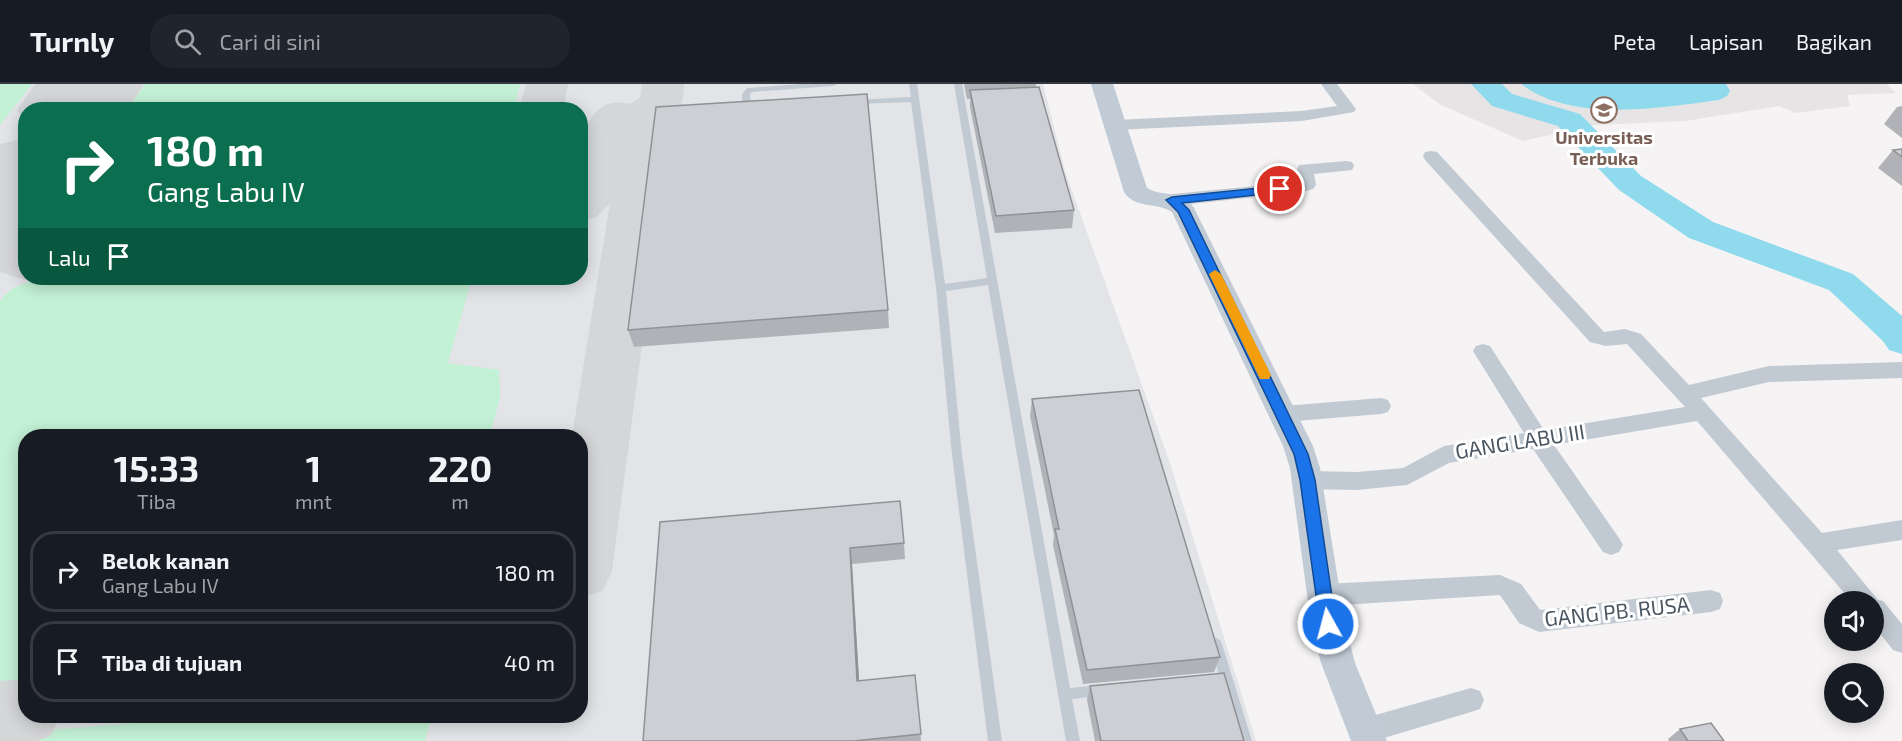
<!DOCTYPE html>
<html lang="id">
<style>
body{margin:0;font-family:"Exo 2",sans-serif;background:#20242c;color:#f1f3f6;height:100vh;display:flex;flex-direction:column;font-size:22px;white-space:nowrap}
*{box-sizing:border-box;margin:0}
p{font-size:20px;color:#9ea1a6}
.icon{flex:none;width:33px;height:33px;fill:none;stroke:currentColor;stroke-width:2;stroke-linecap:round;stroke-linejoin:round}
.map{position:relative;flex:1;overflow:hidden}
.drawer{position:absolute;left:18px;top:345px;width:570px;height:294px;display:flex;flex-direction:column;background:#171b24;border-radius:24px;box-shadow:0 3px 15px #0003}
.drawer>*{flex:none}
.hud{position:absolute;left:18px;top:18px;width:570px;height:183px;border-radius:24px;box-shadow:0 3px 15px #0003;background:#0b6e4f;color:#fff;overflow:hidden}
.fabs{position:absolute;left:1824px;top:507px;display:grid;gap:12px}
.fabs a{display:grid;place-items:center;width:60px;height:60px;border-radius:50%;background:#171b24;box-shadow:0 3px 15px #0003;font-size:30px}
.pin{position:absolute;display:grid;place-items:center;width:51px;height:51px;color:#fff;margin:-26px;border:3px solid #fff;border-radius:50%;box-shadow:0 2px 6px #0007}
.me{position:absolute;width:66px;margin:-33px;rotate:353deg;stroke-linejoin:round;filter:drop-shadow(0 0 4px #0008)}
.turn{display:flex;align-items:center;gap:21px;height:126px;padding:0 30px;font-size:27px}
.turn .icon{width:78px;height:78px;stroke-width:2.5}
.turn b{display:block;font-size:42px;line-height:51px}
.then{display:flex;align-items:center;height:57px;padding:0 30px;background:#0003;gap:12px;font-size:22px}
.eta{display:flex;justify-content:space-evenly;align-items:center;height:102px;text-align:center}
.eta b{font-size:36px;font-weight:700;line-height:42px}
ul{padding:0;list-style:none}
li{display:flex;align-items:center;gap:18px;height:81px;margin:0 12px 9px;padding:0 18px;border:3px solid #363941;border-radius:24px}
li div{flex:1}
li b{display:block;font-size:22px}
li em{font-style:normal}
header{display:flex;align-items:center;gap:36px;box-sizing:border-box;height:84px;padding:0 30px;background:#171b24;border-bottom:2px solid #363941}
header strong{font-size:28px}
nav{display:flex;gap:33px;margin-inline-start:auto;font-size:21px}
.search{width:420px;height:54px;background:#20242c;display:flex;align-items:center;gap:15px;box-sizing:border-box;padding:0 21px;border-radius:24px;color:#9ea1a6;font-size:22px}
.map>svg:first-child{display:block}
</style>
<header>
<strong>Turnly</strong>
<div class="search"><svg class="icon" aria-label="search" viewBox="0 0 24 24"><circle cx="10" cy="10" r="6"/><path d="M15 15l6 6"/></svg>Cari di sini</div>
<nav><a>Peta</a><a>Lapisan</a><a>Bagikan</a></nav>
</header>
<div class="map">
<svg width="1902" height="657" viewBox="0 0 1902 657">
<rect width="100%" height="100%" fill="#f5f3f3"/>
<path fill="#e6e4e5" d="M1413,0H1887L1896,9L1847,11L1850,22L1795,29L1779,22L1685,37L1594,41L1523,57L1441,21Z"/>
<path fill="#e2e4e7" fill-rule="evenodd" d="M0,0H1043L1066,90L1169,376L1256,657H0ZM26,26H580V194H26ZM26,352H580V632H26Z"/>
<path fill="#c3f1d5" d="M0,0H32L0,41Z
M145,0H520L514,25H128Z
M77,194H472L448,279L499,286L500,313L490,352H26L25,606L0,609V217C16,193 52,195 77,194Z
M219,632H431L425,657H0V650Z"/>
<path fill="#90daee" d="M1521,0H1726L1730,7L1727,12L1719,16C1659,24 1573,39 1521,0Z"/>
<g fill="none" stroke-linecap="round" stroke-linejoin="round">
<path fill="#90daee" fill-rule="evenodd" d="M1471,0H1502L1512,10L1580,30L1641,92L1713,138L1853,190L1902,232V270L1889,266L1883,257L1829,206L1689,154L1619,106L1558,42L1492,22Z"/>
<path fill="#d5d6d8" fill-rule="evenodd" d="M526,0H568L563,26H519Z
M642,0H684C683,16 683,26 667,34L640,276L612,487L603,507L580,514V352H572L610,119L597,133L580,137C580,102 570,5 630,20L640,14Z
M4,105L21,109C28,121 24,127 17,138L0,142V106Z
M0,154L26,162V194H35L26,196L0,188Z
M26,595V632H60L51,652L37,657H0V597Z"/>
<path fill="#d5d6d8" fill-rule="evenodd" d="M35,0H144L127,26H26V38L17,26Z
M26,54V157L0,164V60Z"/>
<path fill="#c1cad2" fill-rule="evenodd" d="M801,0H837L833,2L752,8L750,10L751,25L747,27L743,25L742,10L747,4Z
M909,0H917L945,200L987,194L954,0H962L1070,604L1101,601L1106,603L1107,607L1106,611L1072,615L1080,657H1066L988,201L946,207L962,371L1002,657H988L952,371L936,204L911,18L855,20L851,18L855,16L911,13Z
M1216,554L1220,556L1222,560L1252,657H1238L1210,560L1212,556Z"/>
<path fill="#c1cad2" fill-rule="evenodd" d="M1321,0H1337L1356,25L1354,28L1302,37L1116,46L1108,41L1116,36L1302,27L1337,22Z
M1431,67L1437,68L1604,248L1625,245L1641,250L1689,301L1769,282L1902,278V294L1769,298L1701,314L1822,449L1902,436V456L1837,466L1878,516L1883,517L1902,540V569L1893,566L1874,542V518H1852L1697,337L1554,361L1619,454L1623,461L1619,468L1611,471L1603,468L1533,365L1449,379L1407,401L1357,406L1307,405L1299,402L1296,396L1299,390L1307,387L1357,388L1403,384L1444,362L1524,349L1473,267L1476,262L1483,260L1490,262L1544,346L1685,323L1627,260L1606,262L1590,258L1425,76L1423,72L1425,68Z
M1346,77L1352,78L1354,82L1352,86L1314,90L1316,101L1313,105L1303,108L1172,122L1166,120L1163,116L1166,112L1172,110L1298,98L1297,85L1299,81Z
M1381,314L1388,316L1391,322L1388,328L1381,330L1284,338L1277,336L1273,330L1277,324L1284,322Z
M1500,491L1521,500L1540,526L1711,506L1720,509L1723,517L1720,525L1711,528L1539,548L1519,539L1500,511L1325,522L1317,518L1313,511L1317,504L1325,500Z
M1471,604L1480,607L1484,616L1480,625L1471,628L1374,657L1356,656L1352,647L1356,638L1365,634Z"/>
<path fill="#c1cbd6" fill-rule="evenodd" d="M1091,0H1113L1147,104C1162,113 1183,106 1194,124L1313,362L1320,384L1345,540L1355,579L1387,657H1351L1321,579L1311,540L1290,384L1283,362L1172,128C1157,118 1135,125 1124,108Z"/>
</g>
<path fill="#b0b2b7" d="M964,0H1036V3L1074,126L1072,144L995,149L970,23V15H967Z
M1902,22V54L1884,40L1897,23Z
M1902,65V102L1878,84L1893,66Z
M888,226L889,244L634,263L628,246Z
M1032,315L1220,573L1214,588L1083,600L1053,461L1054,451L1030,332Z
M660,438L904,459L905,475L852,480L859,597L915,591L921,657H643Z
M1090,602L1244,657H1095L1087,616Z
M1680,645L1724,657H1669L1668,655Z"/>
<path fill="#909195" d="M850,464L852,480L860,611L857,597Z"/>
<path fill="#cdcfd5" stroke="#909195" stroke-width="1.5" d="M1039,3L1074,126L996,132L970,6Z
M867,10L888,226L628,246L656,23Z
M1902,65V73L1893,66Z
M1139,306L1220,573L1087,586L1055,445H1059L1032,315Z
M900,417L904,459L850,464L857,597L915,591L921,650L854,657H643L660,438Z
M1224,589L1244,657H1101L1090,602Z
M1711,639L1724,657H1688L1680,645Z"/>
<path fill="#1a73e8" stroke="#114b97" stroke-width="1.5" d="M1280,102L1285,105L1284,108L1182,119L1189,126L1308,370L1315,396L1336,540L1334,545L1328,547L1322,545L1320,540L1300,396L1294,370L1178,128L1166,116L1172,113Z"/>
<path fill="#f59e0b" d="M1215,186L1221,190L1271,291L1269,295H1260L1258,291L1209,190Z"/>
<defs>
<g id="university-ring" transform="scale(1.35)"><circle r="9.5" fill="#fff" stroke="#8d6e63" stroke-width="1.5"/><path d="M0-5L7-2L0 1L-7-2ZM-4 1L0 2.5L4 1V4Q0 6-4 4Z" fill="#8d6e63"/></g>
</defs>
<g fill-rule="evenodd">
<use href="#university-ring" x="1604" y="26"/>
</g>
<g text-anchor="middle" stroke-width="6" stroke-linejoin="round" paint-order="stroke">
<g font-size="18" font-weight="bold" fill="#785e54" stroke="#fff">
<text x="1604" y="60">Universitas<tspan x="1604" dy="21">Terbuka</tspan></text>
</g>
<g font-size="21" fill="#4a5661" stroke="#fff">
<text transform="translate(1520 358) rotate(-9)" y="7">GANG LABU III</text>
<text transform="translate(1617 528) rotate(-6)" y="7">GANG PB. RUSA</text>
</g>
</g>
</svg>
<div class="fabs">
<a><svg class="icon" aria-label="sound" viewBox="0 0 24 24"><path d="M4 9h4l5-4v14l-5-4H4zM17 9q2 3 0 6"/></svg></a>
<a><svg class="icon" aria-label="search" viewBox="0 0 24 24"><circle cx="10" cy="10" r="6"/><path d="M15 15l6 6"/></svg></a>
</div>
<div class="pin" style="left:1280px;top:105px;background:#d93025"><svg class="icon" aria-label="arrive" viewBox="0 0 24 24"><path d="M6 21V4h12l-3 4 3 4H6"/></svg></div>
<svg class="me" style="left:1328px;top:540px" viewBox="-20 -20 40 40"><circle r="17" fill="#1a73e8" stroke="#fff" stroke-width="3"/><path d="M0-11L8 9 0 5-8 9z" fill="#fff"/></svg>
<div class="hud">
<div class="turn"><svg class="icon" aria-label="right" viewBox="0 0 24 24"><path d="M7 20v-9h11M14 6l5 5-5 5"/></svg><div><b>180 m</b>Gang Labu IV</div></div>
<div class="then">Lalu<svg class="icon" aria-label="arrive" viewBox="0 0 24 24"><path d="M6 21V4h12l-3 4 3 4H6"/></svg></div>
</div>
<section class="drawer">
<div class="eta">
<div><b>15:33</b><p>Tiba</p></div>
<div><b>1</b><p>mnt</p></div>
<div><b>220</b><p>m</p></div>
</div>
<ul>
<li><svg class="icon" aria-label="right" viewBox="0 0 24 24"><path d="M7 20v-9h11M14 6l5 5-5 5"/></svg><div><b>Belok kanan</b><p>Gang Labu IV</p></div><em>180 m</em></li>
<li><svg class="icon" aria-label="arrive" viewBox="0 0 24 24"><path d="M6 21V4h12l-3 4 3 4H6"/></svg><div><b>Tiba di tujuan</b></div><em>40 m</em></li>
</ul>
</section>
</div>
